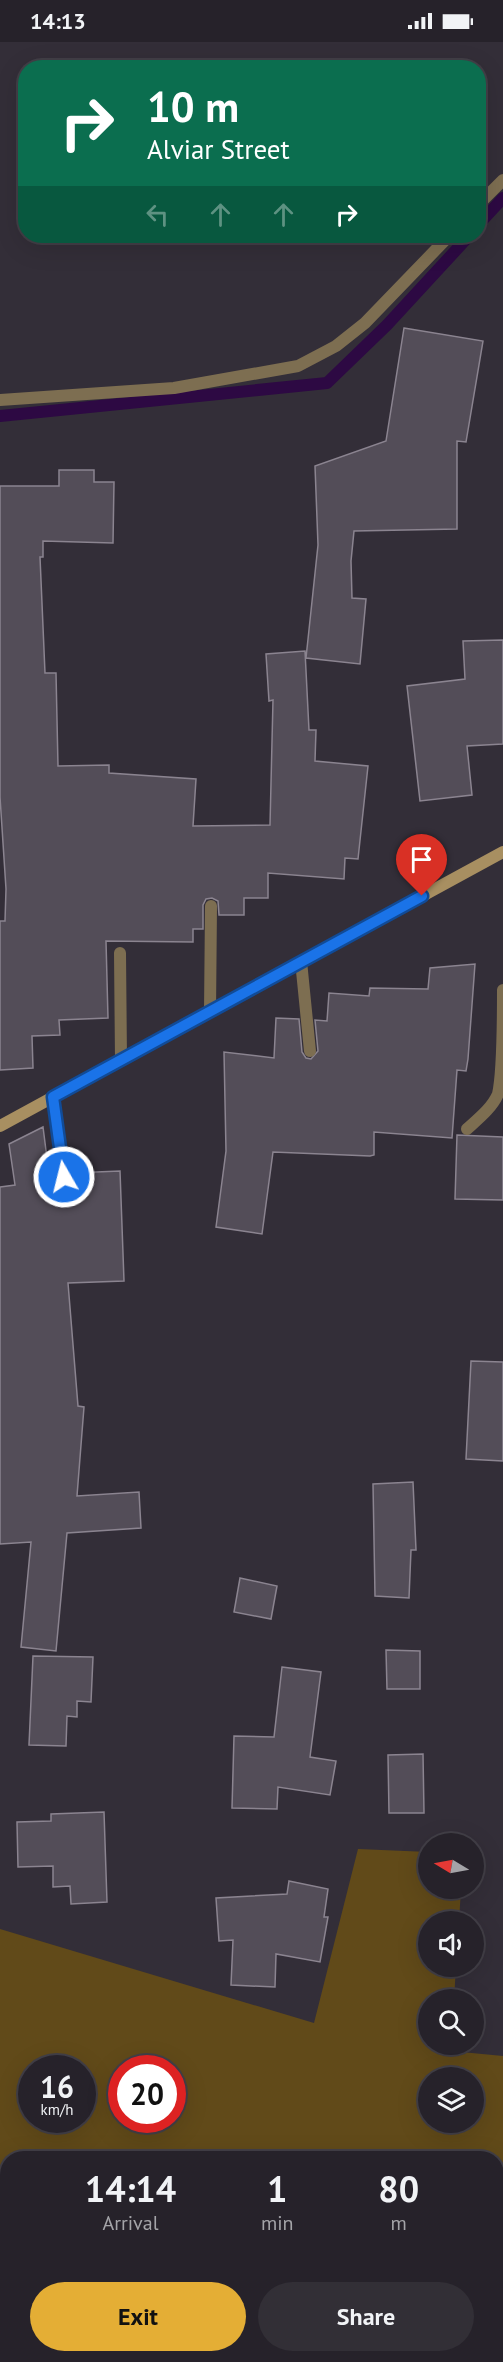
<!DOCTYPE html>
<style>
body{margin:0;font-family:"PT Sans",sans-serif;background:#322f36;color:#f1f3f6;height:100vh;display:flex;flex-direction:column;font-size:22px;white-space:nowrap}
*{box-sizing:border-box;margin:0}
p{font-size:20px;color:#a4a4a8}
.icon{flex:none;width:33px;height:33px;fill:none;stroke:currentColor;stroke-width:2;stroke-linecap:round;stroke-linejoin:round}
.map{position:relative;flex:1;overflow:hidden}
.drawer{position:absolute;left:0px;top:2109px;width:504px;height:212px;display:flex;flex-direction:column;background:#26222a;border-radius:24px 24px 0 0;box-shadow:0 6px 24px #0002,0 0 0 2px #423f47}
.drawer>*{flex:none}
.top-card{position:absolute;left:18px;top:18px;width:468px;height:183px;border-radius:24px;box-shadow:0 6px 24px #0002,0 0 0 2px #423f47;background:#0b6e4f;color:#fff;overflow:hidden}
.needle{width:39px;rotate:280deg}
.buttons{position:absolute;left:418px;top:1791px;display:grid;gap:12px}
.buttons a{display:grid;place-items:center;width:66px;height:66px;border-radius:50%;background:#26222a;box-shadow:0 6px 24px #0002,0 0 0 2px #423f47;font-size:30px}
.speed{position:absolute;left:18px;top:2013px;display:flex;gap:12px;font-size:30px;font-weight:700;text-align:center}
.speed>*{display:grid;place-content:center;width:78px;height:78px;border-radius:50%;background:#26222a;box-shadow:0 6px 24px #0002,0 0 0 2px #423f47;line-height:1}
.speed small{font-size:15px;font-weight:400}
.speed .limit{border:9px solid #d22;background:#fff;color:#111}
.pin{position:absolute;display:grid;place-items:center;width:51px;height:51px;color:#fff;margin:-62px -26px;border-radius:50% 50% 50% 0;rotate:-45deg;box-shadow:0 0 6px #0007}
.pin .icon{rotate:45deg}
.me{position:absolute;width:66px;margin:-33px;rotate:352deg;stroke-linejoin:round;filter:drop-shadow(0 0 4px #0008)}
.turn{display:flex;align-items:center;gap:21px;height:126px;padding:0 30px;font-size:27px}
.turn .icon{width:78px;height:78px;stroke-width:2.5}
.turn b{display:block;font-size:42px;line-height:51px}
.lanes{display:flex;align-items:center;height:57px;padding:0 30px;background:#0003;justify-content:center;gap:30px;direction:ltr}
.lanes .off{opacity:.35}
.eta{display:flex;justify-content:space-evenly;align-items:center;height:102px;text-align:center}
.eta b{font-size:36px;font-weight:600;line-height:42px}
.cta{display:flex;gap:12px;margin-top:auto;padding:12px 30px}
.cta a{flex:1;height:69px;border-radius:36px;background:#e4ae35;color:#111;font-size:24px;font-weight:600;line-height:69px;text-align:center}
.cta a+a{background:#322f36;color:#f1f3f6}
.status{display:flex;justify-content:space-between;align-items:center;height:42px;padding:0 30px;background:#26222a;direction:ltr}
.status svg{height:16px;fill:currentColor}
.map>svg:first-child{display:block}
</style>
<div class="status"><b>14:13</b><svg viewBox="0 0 49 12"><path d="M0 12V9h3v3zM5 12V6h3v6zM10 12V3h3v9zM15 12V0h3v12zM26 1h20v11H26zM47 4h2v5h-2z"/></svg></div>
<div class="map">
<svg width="503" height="2320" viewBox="0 0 503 2320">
<rect width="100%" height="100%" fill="#332e38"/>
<path fill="#614a19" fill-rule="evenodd" d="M358,1807L429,1810V1846L461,1847L459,1879L429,1880V1924L456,1925L454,1957L429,1958V2002L451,2003V2009L503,2014V2320H0V1887L314,1981ZM32,2026H82V2078H32ZM122,2026H172V2078H122ZM429,2036H474V2080H429ZM496,2116V2313H8V2116Z"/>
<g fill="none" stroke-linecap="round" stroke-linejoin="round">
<path stroke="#2d0943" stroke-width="12" d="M478,183L503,156
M0,374L327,341L387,283L469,194"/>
</g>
<path fill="#534d58" stroke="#8b8490" stroke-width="1.5" d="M404,286L483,299L466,400L457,399V487L354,489L351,519L352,556L366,557L360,622L306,616L318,503L315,424L386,399Z
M59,428H94V440H114L113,501L43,499V515H40L45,631H56L58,724L109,723V731L196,737L193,784L270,783L273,658L269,659L266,612L305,609L309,688H316L315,719L368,724L358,817L345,816L344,837L268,831V856H244V873H219L218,859L212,856L206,857L203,863V887H193V900L106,899L108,976L59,978L60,993L32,994L33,1026L0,1028V879H5L6,847L0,755V444H59Z
M503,598V702L467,704L472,753L420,759L407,644L465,637L463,599Z
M475,922L468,1017L466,1029L457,1028L452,1096L374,1090V1113L370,1114L273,1110L262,1192L216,1185L226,1109L224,1010L274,1016L276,976L299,977L302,1010L306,1016L311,1017L318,1009L315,978L327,979L329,951L369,954L370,946L428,947L430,926Z
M43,1085L49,1132L55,1131L60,1142L69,1141L72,1131L120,1129L124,1239L68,1241L78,1364L84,1365L77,1454L139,1450L141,1486L67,1491L56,1609L21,1605L31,1500L0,1502V1145L15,1143L9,1102Z
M457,1093L503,1095V1158L455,1157Z
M471,1319L503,1320V1419L466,1417Z
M413,1440L416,1508H411L409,1556L375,1554L373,1442Z
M240,1536L277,1544L271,1577L234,1570Z
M386,1608L420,1609V1647H387Z
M33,1614L93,1615L91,1660L77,1659V1675L67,1674L66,1704L29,1703Z
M282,1625L321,1630L310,1715L336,1719L330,1753L278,1745L277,1767L232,1766L234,1694L274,1695Z
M423,1712L424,1771H389L388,1713Z
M104,1770L107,1860L71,1862L70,1844L53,1845V1824L18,1825L17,1780L51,1779V1772Z
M289,1839L328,1847L324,1875H328L320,1920L276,1912L275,1945L231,1943L233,1898L219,1899L216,1856L287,1852Z"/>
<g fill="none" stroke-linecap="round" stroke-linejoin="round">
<path stroke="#7d6e51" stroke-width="12" d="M120,911L121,1018
M301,919L310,1009
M210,970L211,864
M53,1055L64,1135"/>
<path stroke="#7d6e51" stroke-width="12" d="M478,163L503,138
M0,358L174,346L298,324L336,304L365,281L449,194
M467,1087C478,1077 492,1066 498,1052C503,1030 503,974 503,948"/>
<path stroke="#a88f61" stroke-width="12" d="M0,1084L503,810"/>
</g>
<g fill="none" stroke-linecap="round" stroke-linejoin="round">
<g stroke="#114b97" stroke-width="15">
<path id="route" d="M64,1135L53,1055L422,854"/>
</g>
<use href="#route" stroke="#1a73e8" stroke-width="10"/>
</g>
</svg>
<div class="buttons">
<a><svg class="needle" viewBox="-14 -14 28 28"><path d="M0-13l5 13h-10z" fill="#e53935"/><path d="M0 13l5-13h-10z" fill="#a4a4a8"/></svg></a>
<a><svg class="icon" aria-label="sound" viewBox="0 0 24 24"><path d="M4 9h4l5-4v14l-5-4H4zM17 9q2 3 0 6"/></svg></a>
<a><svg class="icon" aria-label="search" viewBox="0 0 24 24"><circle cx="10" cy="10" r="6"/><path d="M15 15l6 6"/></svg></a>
<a><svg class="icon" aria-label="layers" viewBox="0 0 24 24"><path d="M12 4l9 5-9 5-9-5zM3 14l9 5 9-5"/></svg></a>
</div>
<div class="speed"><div>16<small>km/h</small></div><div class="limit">20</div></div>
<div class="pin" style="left:422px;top:854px;background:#d93025"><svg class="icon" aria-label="arrive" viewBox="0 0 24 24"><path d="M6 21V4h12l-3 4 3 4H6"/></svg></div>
<svg class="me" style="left:64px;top:1135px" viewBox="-20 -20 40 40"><circle r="17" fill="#1a73e8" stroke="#fff" stroke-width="3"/><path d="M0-11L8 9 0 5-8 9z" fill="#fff"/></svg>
<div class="top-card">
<div class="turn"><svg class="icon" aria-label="right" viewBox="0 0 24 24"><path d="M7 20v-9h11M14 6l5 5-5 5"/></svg><div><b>10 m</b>Alviar Street</div></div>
<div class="lanes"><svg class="icon off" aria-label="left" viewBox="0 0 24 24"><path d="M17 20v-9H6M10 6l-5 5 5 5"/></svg><svg class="icon off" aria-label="ahead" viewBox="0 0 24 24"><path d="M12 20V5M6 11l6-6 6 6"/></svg><svg class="icon off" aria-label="ahead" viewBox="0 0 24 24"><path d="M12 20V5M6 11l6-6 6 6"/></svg><svg class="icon" aria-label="right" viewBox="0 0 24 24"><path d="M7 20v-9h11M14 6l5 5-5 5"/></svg></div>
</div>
<section class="drawer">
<div class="eta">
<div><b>14:14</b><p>Arrival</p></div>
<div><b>1</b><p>min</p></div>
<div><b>80</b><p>m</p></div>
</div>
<div class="cta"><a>Exit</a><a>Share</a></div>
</section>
</div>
